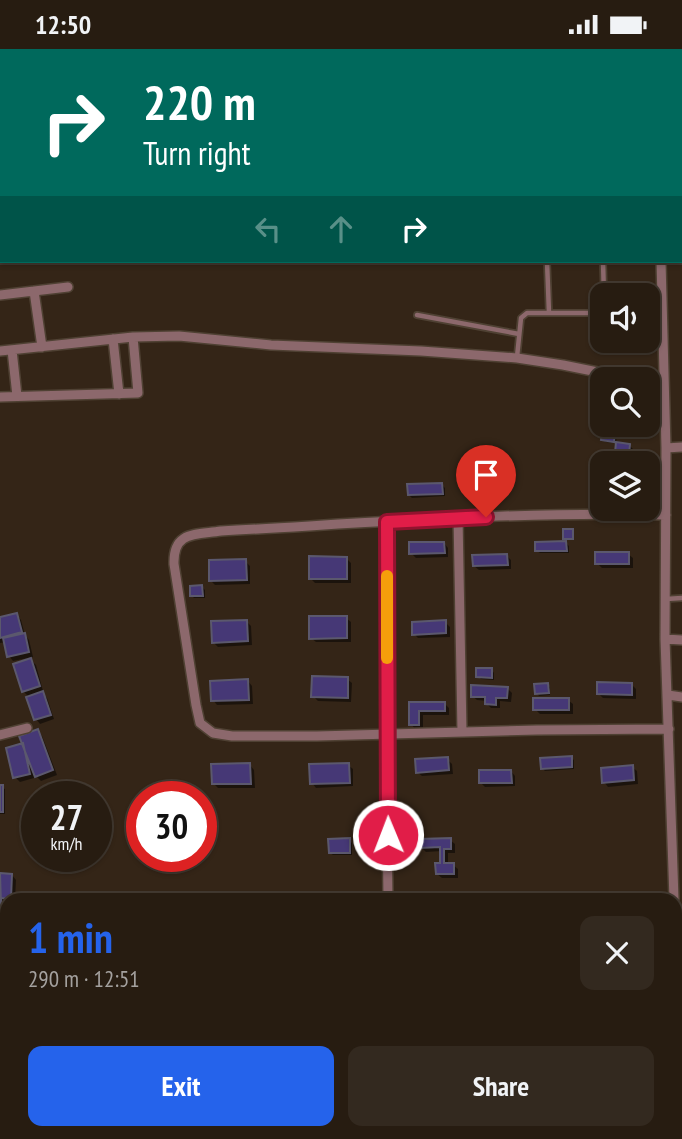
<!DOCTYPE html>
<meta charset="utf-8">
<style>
body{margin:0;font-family:"PT Sans Narrow",sans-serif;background:#33291f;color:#f1f3f6;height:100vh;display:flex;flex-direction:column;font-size:26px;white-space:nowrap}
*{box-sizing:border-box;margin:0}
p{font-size:23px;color:#a4a19f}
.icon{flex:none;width:38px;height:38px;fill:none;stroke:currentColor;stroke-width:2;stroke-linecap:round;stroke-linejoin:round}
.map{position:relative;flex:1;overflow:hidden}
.panel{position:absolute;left:0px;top:844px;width:682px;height:247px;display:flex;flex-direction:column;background:#271c11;border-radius:21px 21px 0 0;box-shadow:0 2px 5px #0004,0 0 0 2px #433a31}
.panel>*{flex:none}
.hud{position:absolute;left:0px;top:0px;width:682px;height:214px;box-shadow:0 2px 5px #0004,0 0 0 2px #433a31;background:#00695c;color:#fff;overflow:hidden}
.fabs{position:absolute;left:590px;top:234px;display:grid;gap:14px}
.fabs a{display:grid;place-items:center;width:70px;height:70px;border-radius:14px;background:#271c11;box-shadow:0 2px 5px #0004,0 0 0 2px #433a31;font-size:35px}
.speed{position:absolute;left:21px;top:732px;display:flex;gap:14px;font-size:35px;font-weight:700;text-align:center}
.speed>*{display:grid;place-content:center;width:91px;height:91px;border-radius:50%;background:#271c11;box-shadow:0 2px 5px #0004,0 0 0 2px #433a31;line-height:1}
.speed small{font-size:18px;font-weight:400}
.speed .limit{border:10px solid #d22;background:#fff;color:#111}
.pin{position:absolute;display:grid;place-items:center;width:60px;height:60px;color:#fff;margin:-72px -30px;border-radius:50% 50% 50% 0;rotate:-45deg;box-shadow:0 0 7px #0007}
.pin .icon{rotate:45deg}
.me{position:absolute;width:77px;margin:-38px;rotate:359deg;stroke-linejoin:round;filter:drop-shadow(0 0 5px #0008)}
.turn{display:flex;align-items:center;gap:24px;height:147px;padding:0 28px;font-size:32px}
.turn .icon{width:91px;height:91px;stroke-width:2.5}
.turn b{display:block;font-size:49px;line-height:60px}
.lanes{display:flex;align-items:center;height:66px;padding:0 28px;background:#0003;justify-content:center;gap:35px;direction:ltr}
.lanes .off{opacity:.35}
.round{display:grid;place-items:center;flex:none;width:74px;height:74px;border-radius:14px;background:#33291f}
.summary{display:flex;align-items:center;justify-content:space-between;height:119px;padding:0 28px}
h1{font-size:42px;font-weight:700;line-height:52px;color:#2563eb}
.cta{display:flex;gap:14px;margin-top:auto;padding:14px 28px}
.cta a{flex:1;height:80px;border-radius:14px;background:#2563eb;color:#fff;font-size:28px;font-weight:700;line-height:80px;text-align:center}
.cta a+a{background:#33291f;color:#f1f3f6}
.status{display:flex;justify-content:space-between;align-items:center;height:49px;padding:0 35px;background:#271c11;direction:ltr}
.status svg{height:19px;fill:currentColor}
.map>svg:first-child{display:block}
</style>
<div class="status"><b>12:50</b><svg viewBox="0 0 49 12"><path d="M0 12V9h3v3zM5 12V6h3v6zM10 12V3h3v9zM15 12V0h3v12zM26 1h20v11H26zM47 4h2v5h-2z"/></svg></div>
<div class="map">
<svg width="682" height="1090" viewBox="0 0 682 1090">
<rect width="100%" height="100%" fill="#342517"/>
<path fill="#0007" d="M614,382L617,385L616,394L606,393L603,390Z
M629,396L634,401L632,412L634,415H615Z
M442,436L445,439V447L412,449L409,446Z
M504,436L506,439L507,447H475L472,444Z
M444,494L448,499V508L416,509L411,504Z
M566,494L569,497V504H540L537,502Z
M628,505L633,509V519H602L597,514Z
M506,506L511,511V520L479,521L474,517Z
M346,509L351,514V534H315L311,530Z
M245,512L250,517V535L215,536L211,532Z
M202,538L205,541V549H194L192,547Z
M17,566L21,571L25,586L29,591L33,608L13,612L9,607L6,593L0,594V570Z
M346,569L351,573V593H316L311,589Z
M247,573L251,577L252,596L218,598L213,593Z
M445,573L450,578V588L418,589L414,585Z
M31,611L36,616L43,642L41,643L47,649L54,670L40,675L36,670L30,649L23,642Z
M492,621L494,624V631L481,630L478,627Z
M347,630L352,634L351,653L318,652L313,647Z
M248,632L252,637L253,655L217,656L213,651Z
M547,636L550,638V646L539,647L537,644Z
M632,636L636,640V650L603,649L598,644Z
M507,639L512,644L511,653L500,652V659H491L487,655V652L477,651L472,647Z
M568,651L573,655V665H540L535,660Z
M411,654H444L449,659V666H423V680H415L411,675Z
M37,682L42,687L57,726L41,732L33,724L34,729L20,733L15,728L25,696Z
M571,709L574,711V720L545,722L542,719Z
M447,710L452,715L453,725L422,727L417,723Z
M250,716L254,721L255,739H218L214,735Z
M348,716L353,720V737L316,739L312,734Z
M632,718L637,722L638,735L608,738L604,733Z
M511,722L515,727V737L485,738L480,733Z
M0,738L5,740V765H0Z
M349,791L352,794V806H333L330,804Z
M450,791L455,795V804H448V816H453L458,820V829H442L437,825L442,815V802L426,803L421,798Z
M0,826H12L16,831L15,850H7L5,860L0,859Z
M0,992H7V1028H0Z"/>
<path fill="#463876" stroke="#5b586d" stroke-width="2" d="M603,379L615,380L614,393L601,391Z
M616,393L630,395L629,406L633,415H614Z
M442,434L443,445L408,446L407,435Z
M470,434H504L505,445H470Z
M563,480H573V490H563Z
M566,492L567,502H535V493Z
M409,493H444L445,504L409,505Z
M595,503H629V515H595Z
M507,505L508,516L473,517L472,506Z
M309,507L347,508V530H309Z
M246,510L247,531L209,532V511Z
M202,536L203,547H190V537Z
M17,564L22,583L0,589V568Z
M309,567H347V589L309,590Z
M247,571L248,592L212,594L211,572Z
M446,571V584L412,586V573Z
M25,584L29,603L7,608L3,589Z
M31,609L40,637L22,643L13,615Z
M476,619H492V629L476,628Z
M312,627L348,628V649L311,648Z
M248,630L249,651L211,652L210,632Z
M597,633L632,634V646L597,645Z
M548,634L549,644L535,645L534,635Z
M471,636L508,638L507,649H496V656L485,655V648H471Z
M43,642L51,666L34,671L26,648Z
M533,649H569V661H533Z
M409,653H445V662H419V676H409Z
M38,680L53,721L35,728L19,687Z
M23,694L30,725L13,729L6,699Z
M572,707V718L541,720L540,709Z
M448,708L449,721L416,724L415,710Z
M250,714L251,735H212L211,715Z
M349,714L350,734L310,735L309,715Z
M633,716L634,731L602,734L601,719Z
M479,721H511L512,734H479Z
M0,736H3V763H0Z
M350,789V804H329L328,790Z
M451,789V800H444V814H454V825H436L435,814H440V798L420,799L419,790Z
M0,824L12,825L11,850L1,849V856Z
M0,904L7,906V922L0,920Z
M0,990L7,991V1025L0,1024Z"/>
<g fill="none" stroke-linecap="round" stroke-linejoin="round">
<g stroke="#4f4133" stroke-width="8">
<path id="lane" d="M542,0V2
M681,83H682
M681,201L682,202
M547,212L549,264
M603,212L604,247
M417,266L519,285
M517,308L521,269L527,264H602
M666,550L682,549
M0,954L7,955"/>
</g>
<g stroke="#4f4133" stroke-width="12">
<path id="street" d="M657,0V2
M681,18L682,17
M0,205H2
M661,212L666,399L665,590L674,850
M34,242L42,298
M0,246L68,238
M113,290L119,345
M12,301L17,347
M0,302L133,288L179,287L271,296L421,302L517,309L563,316L637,331
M648,333L664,336
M0,348L138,344L133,288
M666,399L682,398
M666,466C517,462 369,474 221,482C195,486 173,482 174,515L196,656L200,674L213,684L232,687H317L537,681L669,680
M458,468L462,683
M387,473L386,685L388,850
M665,590L682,591
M668,646L682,648
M0,686L27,679
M676,904L682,1086
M387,1083L388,1090
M565,1083L566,1090"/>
</g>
<use href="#lane" stroke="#8c686c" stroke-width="4.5"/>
<use href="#street" stroke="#8c686c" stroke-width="9"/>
</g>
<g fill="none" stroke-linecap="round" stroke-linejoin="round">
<g stroke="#92132f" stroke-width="18">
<path id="route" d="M388,786L387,473L486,468"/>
</g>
<use href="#route" stroke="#e11d48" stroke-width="12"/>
<path stroke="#f59e0b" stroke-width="12" d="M387,609V527"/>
</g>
</svg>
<div class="fabs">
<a><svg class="icon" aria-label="sound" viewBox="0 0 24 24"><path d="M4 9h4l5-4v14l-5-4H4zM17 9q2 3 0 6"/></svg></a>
<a><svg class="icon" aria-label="search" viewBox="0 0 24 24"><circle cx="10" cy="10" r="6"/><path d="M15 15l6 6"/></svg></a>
<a><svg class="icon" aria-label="layers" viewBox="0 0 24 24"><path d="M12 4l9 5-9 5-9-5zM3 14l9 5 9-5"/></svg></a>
</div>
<div class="speed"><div>27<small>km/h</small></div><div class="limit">30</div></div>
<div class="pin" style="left:486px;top:468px;background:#d93025"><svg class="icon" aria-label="arrive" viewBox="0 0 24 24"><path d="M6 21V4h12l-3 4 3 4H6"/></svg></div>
<svg class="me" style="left:388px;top:786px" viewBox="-20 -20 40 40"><circle r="17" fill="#e11d48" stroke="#fff" stroke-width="3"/><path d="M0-11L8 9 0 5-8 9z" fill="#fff"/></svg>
<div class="hud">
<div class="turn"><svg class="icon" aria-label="right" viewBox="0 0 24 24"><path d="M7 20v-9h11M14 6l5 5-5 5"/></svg><div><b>220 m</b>Turn right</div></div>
<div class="lanes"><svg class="icon off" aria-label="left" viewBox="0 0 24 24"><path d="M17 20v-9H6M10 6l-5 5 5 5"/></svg><svg class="icon off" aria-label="ahead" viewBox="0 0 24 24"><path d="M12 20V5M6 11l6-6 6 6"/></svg><svg class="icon" aria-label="right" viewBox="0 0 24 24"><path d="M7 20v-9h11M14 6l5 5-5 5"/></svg></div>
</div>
<section class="panel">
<div class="summary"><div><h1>1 min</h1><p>290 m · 12:51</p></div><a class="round"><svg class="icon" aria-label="close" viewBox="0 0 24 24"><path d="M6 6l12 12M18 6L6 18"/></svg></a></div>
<div class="cta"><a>Exit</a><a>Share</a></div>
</section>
</div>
